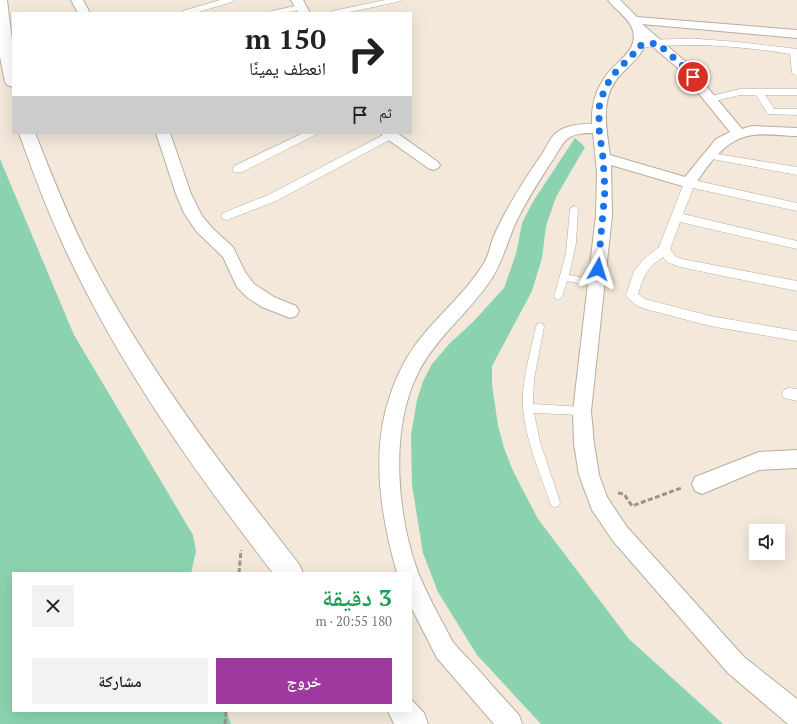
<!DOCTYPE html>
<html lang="ar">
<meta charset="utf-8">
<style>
body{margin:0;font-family:"PT Serif","Noto Naskh Arabic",serif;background:#f2f2f2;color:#222;direction:rtl;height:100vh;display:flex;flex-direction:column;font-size:15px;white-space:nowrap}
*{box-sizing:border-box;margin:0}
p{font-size:13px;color:#767676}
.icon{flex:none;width:22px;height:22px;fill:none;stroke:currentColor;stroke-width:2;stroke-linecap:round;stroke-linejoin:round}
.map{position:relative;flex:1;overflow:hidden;direction:ltr}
.panel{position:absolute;left:12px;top:572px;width:400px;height:140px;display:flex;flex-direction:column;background:#fff;border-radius:0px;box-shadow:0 4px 16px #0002;direction:rtl}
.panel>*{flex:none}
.hud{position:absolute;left:12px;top:12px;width:400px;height:122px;border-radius:0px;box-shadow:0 4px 16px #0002;direction:rtl;background:#fff;color:#222;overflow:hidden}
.fabs{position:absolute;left:749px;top:524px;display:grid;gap:8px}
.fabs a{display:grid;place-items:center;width:36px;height:36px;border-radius:0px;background:#fff;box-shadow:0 4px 16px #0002;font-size:20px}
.pin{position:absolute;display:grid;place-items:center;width:34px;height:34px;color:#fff;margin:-17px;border:2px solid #fff;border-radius:50%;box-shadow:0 1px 4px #0007}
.me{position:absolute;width:44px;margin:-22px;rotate:6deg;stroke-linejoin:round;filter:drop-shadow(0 0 3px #0008)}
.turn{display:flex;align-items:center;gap:14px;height:84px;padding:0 20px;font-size:18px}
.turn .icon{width:52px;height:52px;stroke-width:2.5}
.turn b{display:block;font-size:28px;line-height:34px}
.then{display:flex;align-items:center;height:38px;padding:0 20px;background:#0003;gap:8px;font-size:15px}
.round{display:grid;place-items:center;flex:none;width:42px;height:42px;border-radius:0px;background:#f2f2f2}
.headline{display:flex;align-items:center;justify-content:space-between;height:68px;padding:0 20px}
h1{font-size:24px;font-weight:600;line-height:30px;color:#1e9e55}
.cta{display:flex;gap:8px;margin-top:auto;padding:8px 20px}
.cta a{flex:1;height:46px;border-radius:0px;background:#9e3a9f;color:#fff;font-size:16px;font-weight:600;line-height:46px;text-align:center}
.cta a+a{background:#f2f2f2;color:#222}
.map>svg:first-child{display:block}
</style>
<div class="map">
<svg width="797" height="724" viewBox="0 0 797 724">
<rect width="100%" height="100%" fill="#f3e8da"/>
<path fill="#8bd3b0" d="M575,138L585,147L556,197L546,226L542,258L532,291L492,366V385L498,425L504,448L513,471L538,519L629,639L723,724H541L477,655L438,592L423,553L412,485L411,435L417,400L423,381L432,364L450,343L472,323L504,288L516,254L522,223L534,200Z
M0,159L74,335L193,535L196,551L191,573H13V711H226L231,724H0Z"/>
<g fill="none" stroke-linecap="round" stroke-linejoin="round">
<g stroke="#b8ada0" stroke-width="1">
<path id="service" d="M574,206L578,209L576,243L569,275L596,280L600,283L596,286L567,281L562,297L558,300L554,297L566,254L570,209Z
M540,323L543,324L544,327L534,379L533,404L582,407L585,408L587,411L585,414L582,415L534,413L540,442L560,502L559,506L555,507L551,506L550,502C538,467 521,430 523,393C525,370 531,349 536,327L537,324Z"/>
</g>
<g stroke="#b8ada0" stroke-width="1">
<path id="pedestrian" d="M220,0H233L232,2L195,13H182L183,11Z
M385,0H401L397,2L345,13H329L333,11Z
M300,5L304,7L303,9L285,13H271L272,11Z
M698,39L738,42L797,49V76L792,73L790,54C739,46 690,42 639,48L635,45C642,38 686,39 698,39Z
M740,89H797V95H765L774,109H797V115L768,114L756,95H740L711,102L706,99L708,97Z
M303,133H316L315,135L242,172H234L233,169L234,166Z
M387,133H395L396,135L395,137L276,201L227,220L223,219L221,216L223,213L268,195Z
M711,153L797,167V175L707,158L706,156L707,154Z
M689,179L797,203V211L693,188L683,214L797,241V249L680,222L670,249L675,256L682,259L797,281V291L680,267L667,262L663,257C647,268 644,275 638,294L645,299L710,316L797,331V341L710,326L642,308L634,304L626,295L634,271L645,258L659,247L684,183L685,180Z
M789,388L797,389V401L784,398L782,394L784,390Z"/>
</g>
<g stroke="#b8ada0" stroke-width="2">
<path id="minor" d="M71,0H83L90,13H78Z
M291,0H303L310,13H298Z
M608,0H620L637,17L797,30V38L642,24L687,63L742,129L752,126L797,128V136C783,136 767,133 753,135C726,138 707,165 694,187L689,188L611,165L612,215L591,411L594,444L599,475L607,497L627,527L744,657L797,699V724H788L728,673L613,541L592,510L579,475L574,444L573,411L596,215L597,172L593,133C580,133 569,134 562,145C547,169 531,192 518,218C508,238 504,259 492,278C470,312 436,337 418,373C389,430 397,517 419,575C426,591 434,607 442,622C446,628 449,636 453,642C460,651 468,658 475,666C490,683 504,699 519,715L522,724H494L437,658L411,607V573H397C382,521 372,462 386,409C392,386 402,363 416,344C437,316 466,293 484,263C489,255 490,246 493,238C506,208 524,180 542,154C546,148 549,140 555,134C564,125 580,124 592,124C591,105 596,88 608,73C619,59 640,49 632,28C627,16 615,10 608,0ZM646,41L679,69L730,132L716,139L685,177L610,155C606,126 599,96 622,73C632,63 643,54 646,41Z
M156,133H170L191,194L202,216L213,229L233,247L245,272L254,284L274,297L296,306L299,311L296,316L290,318L262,307L248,298L237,287L223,257L196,231L184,213L176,194Z
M381,133H397L438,162L440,165L438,168L433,170L428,168L383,136Z
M797,450V468L759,470L702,494L695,491L692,484L695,477L759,452Z"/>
</g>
<g stroke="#b8ada0" stroke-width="2">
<path id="tertiary" d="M0,0H7L13,48V87L7,85L5,82L0,57Z
M19,133H35C51,173 67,214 86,252C144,365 221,465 299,564L303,573H273C195,472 120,367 66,251C48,212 33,173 19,133Z
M411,699L424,713L428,724H394L388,711H411Z"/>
</g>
<path stroke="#9c9489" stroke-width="3" stroke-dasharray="5 2.5" stroke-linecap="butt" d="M618,493L624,494L632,506L681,488
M239,573L241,550
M225,724L226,711"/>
<use href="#service" fill="#fff" fill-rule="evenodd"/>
<use href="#pedestrian" fill="#fff" fill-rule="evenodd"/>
<use href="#minor" fill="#fff" fill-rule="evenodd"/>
<use href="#tertiary" fill="#fff" fill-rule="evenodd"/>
</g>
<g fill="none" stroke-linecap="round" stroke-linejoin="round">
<path stroke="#1a73e8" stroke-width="7" stroke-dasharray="0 12.6" d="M598,269L605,190L603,158L599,129V108L601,98L611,77L636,51L638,46L657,43L683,66L693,77"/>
</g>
</svg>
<div class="fabs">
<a><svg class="icon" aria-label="sound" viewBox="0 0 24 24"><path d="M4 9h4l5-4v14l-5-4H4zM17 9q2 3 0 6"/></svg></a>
</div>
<div class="pin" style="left:693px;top:77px;background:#d93025"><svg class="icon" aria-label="arrive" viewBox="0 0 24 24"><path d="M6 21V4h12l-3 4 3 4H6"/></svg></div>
<svg class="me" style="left:598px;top:269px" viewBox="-20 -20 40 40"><path d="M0-17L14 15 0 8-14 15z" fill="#1a73e8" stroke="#fff" stroke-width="4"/></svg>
<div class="hud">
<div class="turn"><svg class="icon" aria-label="right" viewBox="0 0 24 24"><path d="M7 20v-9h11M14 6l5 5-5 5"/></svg><div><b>150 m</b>انعطف يمينًا</div></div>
<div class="then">ثم<svg class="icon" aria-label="arrive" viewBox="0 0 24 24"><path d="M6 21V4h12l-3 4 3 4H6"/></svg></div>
</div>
<section class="panel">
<div class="headline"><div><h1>3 دقيقة</h1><p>180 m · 20:55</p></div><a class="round"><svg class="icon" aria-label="close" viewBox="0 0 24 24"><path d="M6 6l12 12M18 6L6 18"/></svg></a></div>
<div class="cta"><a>خروج</a><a>مشاركة</a></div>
</section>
</div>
